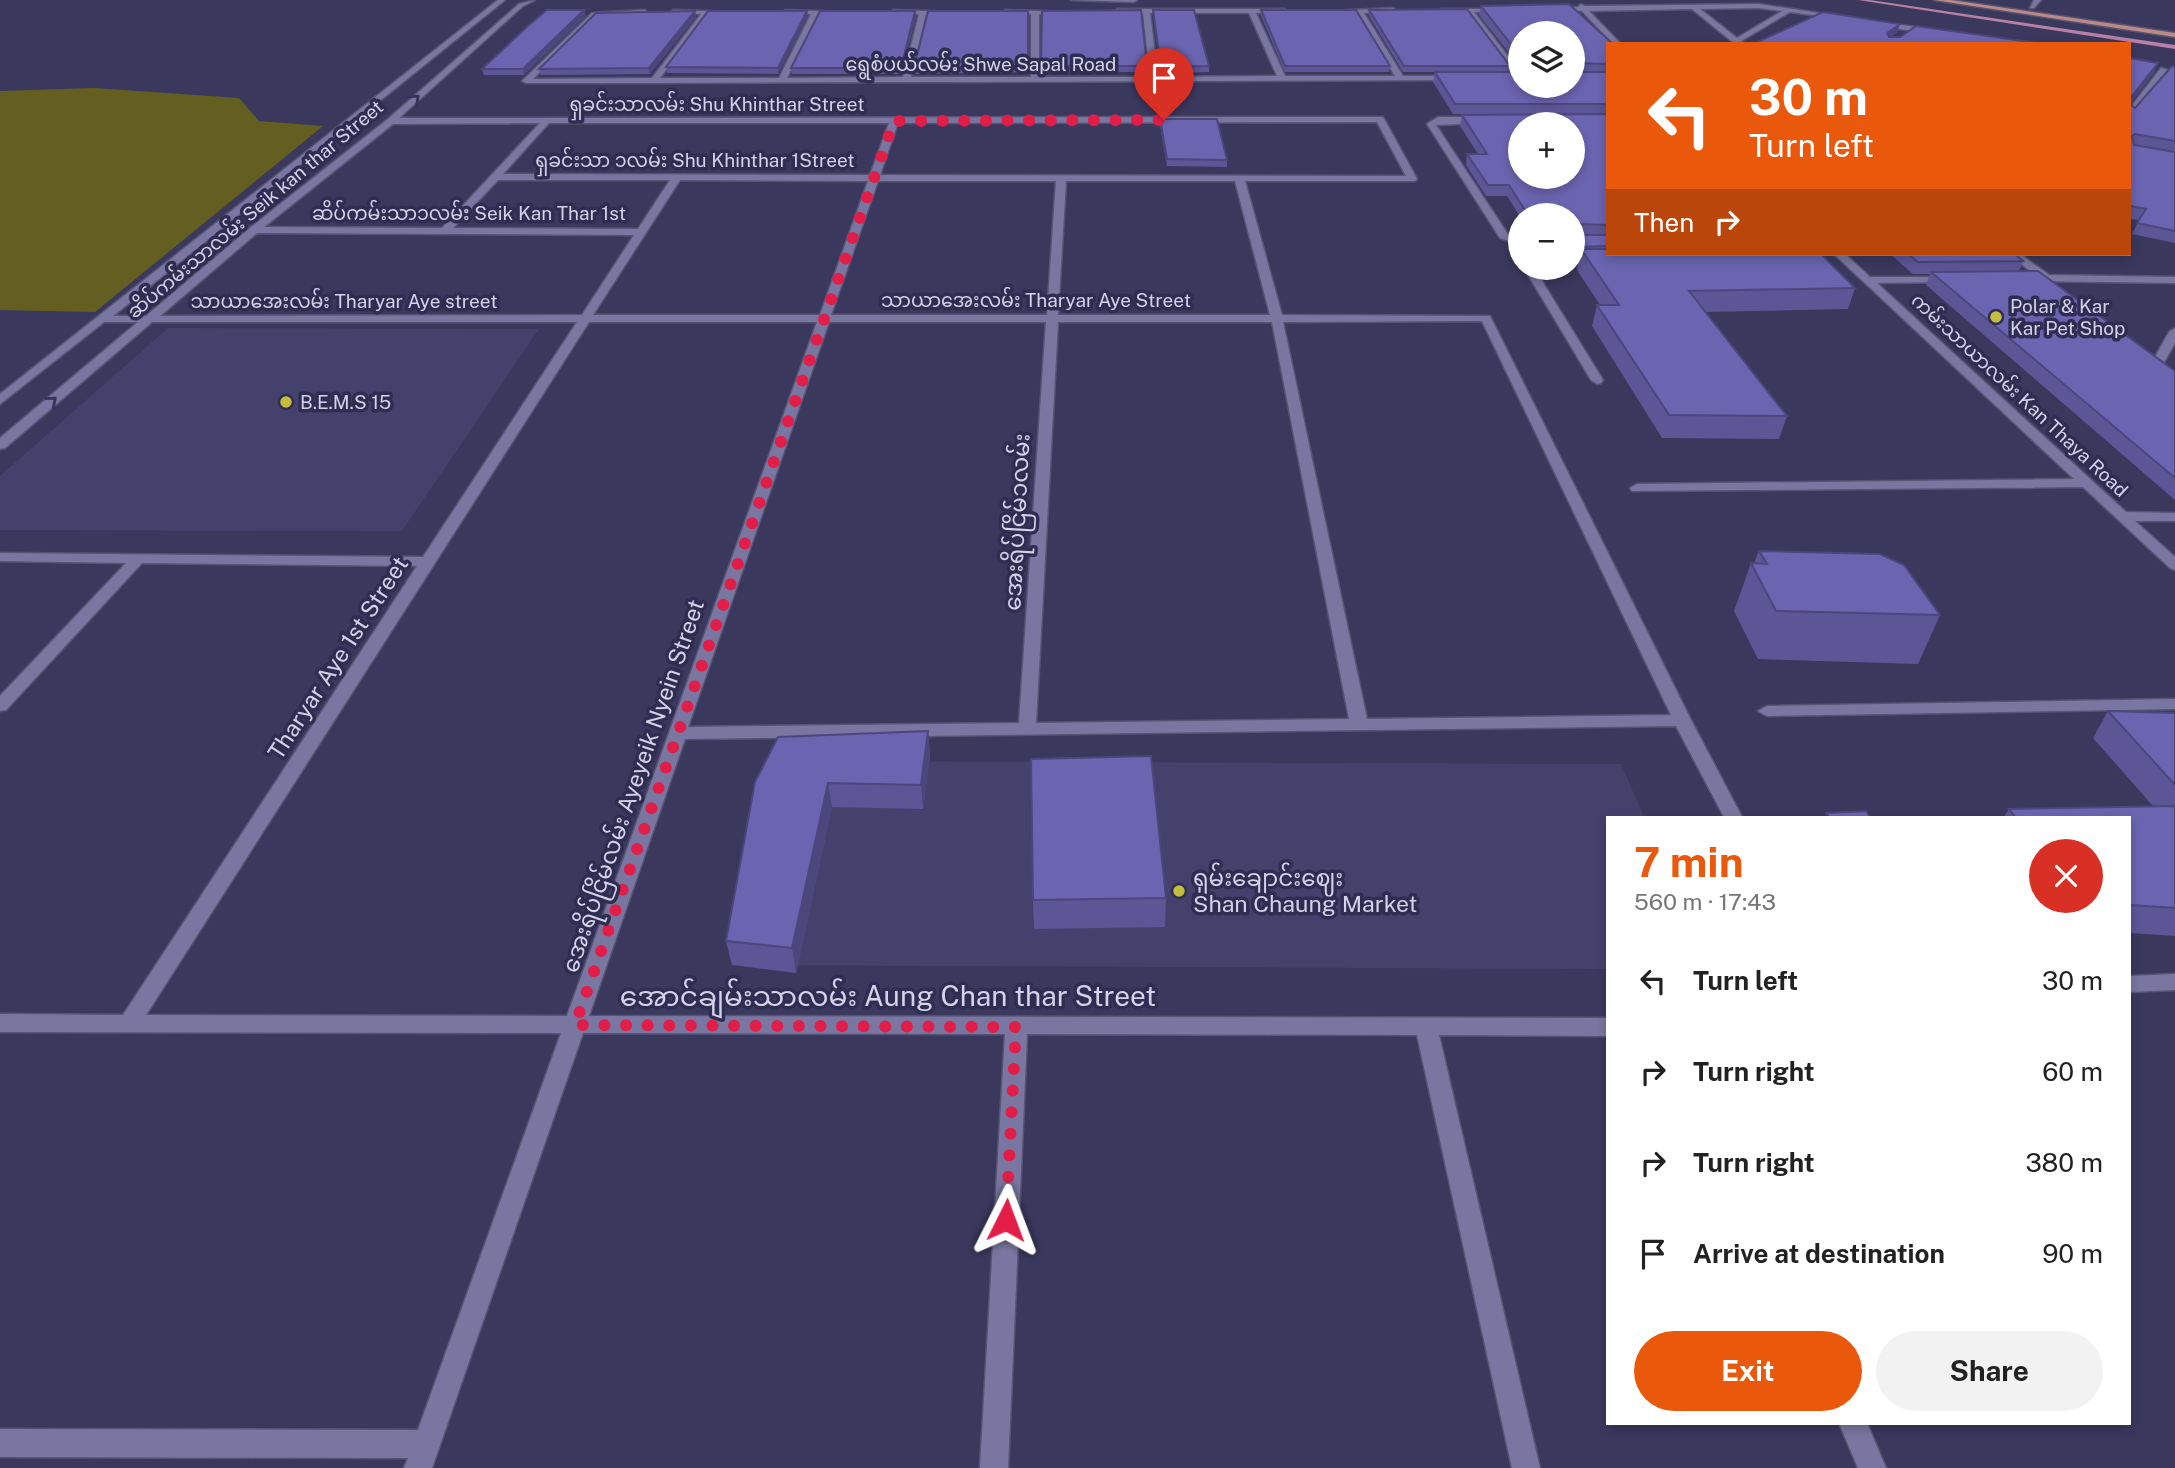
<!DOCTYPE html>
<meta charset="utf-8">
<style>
body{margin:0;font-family:"Public Sans","Noto Sans Myanmar",sans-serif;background:#f2f2f2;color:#222;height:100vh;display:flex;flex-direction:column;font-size:26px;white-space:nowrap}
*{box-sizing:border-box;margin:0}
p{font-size:23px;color:#767676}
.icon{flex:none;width:38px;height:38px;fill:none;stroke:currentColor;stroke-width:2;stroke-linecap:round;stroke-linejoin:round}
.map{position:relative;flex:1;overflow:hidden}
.side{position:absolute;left:1606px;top:816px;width:525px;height:609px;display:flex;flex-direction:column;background:#fff;border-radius:0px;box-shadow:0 4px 10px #0003}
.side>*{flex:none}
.guide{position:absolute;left:1606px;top:42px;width:525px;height:214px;border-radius:0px;box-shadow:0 4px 10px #0003;background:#ea580c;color:#fff;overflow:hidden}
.tools{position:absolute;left:1508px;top:21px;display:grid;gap:14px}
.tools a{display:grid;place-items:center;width:77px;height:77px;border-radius:50%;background:#fff;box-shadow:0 4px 10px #0003;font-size:35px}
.pin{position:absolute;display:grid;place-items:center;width:60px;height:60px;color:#fff;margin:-72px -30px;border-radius:50% 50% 50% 0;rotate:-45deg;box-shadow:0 0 7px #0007}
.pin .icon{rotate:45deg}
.me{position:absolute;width:77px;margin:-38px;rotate:3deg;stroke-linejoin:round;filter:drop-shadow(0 0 5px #0008)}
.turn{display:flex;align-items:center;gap:24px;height:147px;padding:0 28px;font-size:32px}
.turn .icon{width:91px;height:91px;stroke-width:2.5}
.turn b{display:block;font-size:49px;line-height:60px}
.then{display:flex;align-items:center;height:66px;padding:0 28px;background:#0003;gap:14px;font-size:26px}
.round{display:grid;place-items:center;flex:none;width:74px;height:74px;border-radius:37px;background:#f2f2f2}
.summary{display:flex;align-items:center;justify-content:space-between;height:119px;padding:0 28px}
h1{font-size:42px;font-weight:700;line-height:52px;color:#ea580c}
.button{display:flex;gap:14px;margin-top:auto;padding:14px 28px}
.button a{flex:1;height:80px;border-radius:42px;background:#ea580c;color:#fff;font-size:28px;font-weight:700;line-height:80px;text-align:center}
.button a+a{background:#f2f2f2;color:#222}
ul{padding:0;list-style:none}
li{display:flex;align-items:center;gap:21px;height:91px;padding:0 28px}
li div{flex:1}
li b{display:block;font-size:26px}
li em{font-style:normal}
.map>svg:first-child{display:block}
</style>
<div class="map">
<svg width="2175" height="1468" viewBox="0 0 2175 1468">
<rect width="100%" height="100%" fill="#3a385d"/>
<path fill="#44416d" d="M168,328L539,329L402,531L0,530V476Z
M783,761L1621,764L1644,817H1608V969L732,965Z"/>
<path fill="#635f20" d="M94,88L239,98L259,121L323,126L95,312L0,310V91Z"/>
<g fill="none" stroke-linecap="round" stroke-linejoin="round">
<path fill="#b780a6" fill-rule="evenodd" d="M1858,0H1870L2175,45V49Z"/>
<g stroke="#575473" stroke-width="3">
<path id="minor" d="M498,0H505L113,316H146L250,228L388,119L519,4L535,0L523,6L399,118L1383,117L1417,179L1415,181H1245L1282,315L1490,316L1691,720L1742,817H1724L1676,726L685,739L589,1016L1608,1018V1036L1439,1035L1540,1468H1512L1417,1035L1027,1034L1008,1468H980L1005,1034L583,1033L432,1468H404L408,1458L0,1457V1429L418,1430L561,1033L0,1032V1014L123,1015L417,566L142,563L6,710L0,711V696L126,563L0,561V553L423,557L577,322H152L5,448L0,449V438L138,322H104L0,404V394ZM1377,122L1406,176L880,175L898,123ZM540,123L442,228L264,227L393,124ZM549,123H889L870,175L503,174ZM498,180H670L638,229L453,228ZM680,180L868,181L820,315H593ZM878,181H1056L1047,315H831ZM1066,181H1235L1270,315H1058ZM257,233L634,235L582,315L160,316ZM1482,321L1671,715L1367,719L1283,322ZM589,322H817L567,1016L146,1015ZM829,322H1046L1019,723L688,727ZM1058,322H1272L1349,719L1036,723Z
M1071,0H1137L1134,2Z
M2034,0H2041L2034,8H2030Z
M1581,4L1585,6L1759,4L1845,17L1841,19L1790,12L1741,41L1744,44H1735L1692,9L1589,11L1621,44H1613L1582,11L1548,9L1578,7ZM1759,8L1782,11L1737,38L1700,9Z
M1394,8L1396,11L1364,13L1403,76H1457L1460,80L654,83H526L522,81L592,13L645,10L647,13L596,16L533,79L652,78L701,14L671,13L673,10L733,12L708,14L660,78H779L811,14L783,13L785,10L845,12L818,14L787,78L903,77L919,14L891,13L893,10L953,12L926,14L911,77H1031V14L1003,13L1005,10L1069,12L1039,14V77H1150L1143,13L1115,12L1117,9H1285L1287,12L1256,13L1285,76H1395L1357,13L1330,11ZM1150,13H1249L1277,76L1158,77Z
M1441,9H1504L1502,12H1474L1521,73V79H1517L1467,12H1443Z
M1875,21L1934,30L1938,32L1934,34L1872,25Z
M2161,68L2168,70L2130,115V108Z
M1438,117H1484L1488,120L1484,123L1436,125L1509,236L1521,239V245L1500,238L1427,124Z
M1834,254H1845L1870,277H1956L1957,279L1952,282L1877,283L2126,512L2175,513V521H2135L2175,557V570L2170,568L2083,487L1632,491L1630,488L1637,484L2074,479Z
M2009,254H2020L2049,275L2175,277V283L2025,281L2021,280V276L2035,275Z
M1524,268H1534L1603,380L1601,383L1597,384L1591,380Z
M2175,328V343L2163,364L2153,367L2151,364L2169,332Z
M2175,699V709L1767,716L1758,711L1767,706Z
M2175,974V990L2130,992V976Z
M1839,1423H1867L1886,1468H1858Z"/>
</g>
<g stroke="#575473" stroke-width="3">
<path id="major" d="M1934,0H1951L2175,33V37Z"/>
</g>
<use href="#minor" fill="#7977a1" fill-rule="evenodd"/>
<use href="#major" fill="#bb8a84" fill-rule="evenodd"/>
</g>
<path fill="#5c5697" d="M1481,6L1608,44V114H1453L1433,82L1435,72H1403L1369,16V10L1510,66L1509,72L1573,86L1521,33V68L1479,15Z
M584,10L586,16L524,75H484L482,69Z
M1153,10L1209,66V72L1160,73Z
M1261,10L1390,66L1389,72H1285L1261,16Z
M915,11L916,17L901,74H792L791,68Z
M1028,11V72L914,74V68Z
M1042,11L1147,66V72H1042Z
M696,17L650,74L541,75L539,69Z
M808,17L778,74L667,73L666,67Z
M2130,58L2154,73L2132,101V106L2135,108L2175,67V243L2132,234L2139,220L2130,219Z
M1608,114V254L1855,288L1848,309L1705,312L1787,416L1779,439L1662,438L1592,326L1597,305H1600L1577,270L1579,258H1573V215H1521V218L1507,196H1486L1466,165L1467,154H1478L1460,126L1462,115Z
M1160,119L1227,160V167L1167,166L1160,125Z
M1890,254H2015L2023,261L2019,271L2175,371V500L1926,285L1930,274H1913Z
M1759,551L1940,615L1918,664L1758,659L1734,611L1751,563H1754Z
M2108,711L2175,713V936L2130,933V817H2004L2009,809L2153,806L2093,738Z
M928,731L930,755L923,809L832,807L796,973L732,965L726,941L755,782Z
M1166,898L1165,927L1034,929L1033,900Z"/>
<path fill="#4b467b" d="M584,10L586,16L524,75L523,69Z
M695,11L696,17L650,74L649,68Z
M807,11L808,17L778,74V68Z
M915,11L916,17L901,74V68Z
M1900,24L1897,33L1884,42L1887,33Z
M2158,63L2154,73L2130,104L2132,96Z
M928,731L930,755L923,809L921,785Z
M828,783L832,807L796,973L792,948Z"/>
<path fill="#6b64b0" stroke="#4b467b" stroke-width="2" fill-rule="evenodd" d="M1569,4L1613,44H1608V64L1575,63L1573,67V33H1521V57L1481,6Z
M1467,9L1510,66H1404L1369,10Z
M547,10H584L523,69H482L529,25Z
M1141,10L1147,66H1041L1042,11Z
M1153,10H1194L1209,66L1161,67Z
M1261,10H1356L1390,66H1285Z
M695,11L649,68L539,69L596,13Z
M708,11H807L778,68L666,67Z
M820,11H915L901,68H791Z
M928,11H1028V66L914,68Z
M1823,12L1900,24L1887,33L1889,37H1900L1916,26L2044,44H1753Z
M2130,58L2158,63L2132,96V106L2135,108L2172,66L2175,67V141L2135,134L2132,136L2134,145L2175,152V231L2137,223L2146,209L2130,206Z
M1573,70L1575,72H1608V104H1455L1435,72H1521V86H1573Z
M1608,114V225L1576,224L1573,231V215H1528L1509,185H1488L1467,154H1487L1462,115ZM1521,124H1573V177H1521Z
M1160,119H1217L1227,160L1167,159Z
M1573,233L1576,235H1608V246L1576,247L1573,249Z
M1581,249H1608V254H1821L1855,288L1689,291L1787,416L1669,415L1597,305H1619Z
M1908,254H2015L2023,261L1918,262Z
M2038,271L2175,371V478L1931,272Z
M1759,551L1880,554L1904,565L1940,615L1776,611L1751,563L1767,564Z
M2108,711L2175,713V785Z
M928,731L921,785L828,783L792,948L726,941L755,782L778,737Z
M1151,756L1166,898L1033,900L1031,759Z
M2175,806V908L2130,905V817H2015L2009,809Z
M1866,811L1870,817H1829L1826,813Z"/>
<defs><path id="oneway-chevron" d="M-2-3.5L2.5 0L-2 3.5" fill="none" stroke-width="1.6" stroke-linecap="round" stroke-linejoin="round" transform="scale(1.75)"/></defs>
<g stroke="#37345a">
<use href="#oneway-chevron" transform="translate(415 99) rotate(-42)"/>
<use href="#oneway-chevron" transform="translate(52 401) rotate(-40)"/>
</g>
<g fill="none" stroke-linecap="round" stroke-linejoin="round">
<path stroke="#e11d48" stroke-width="12" stroke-dasharray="0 21.6" d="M1006,1220L1016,1027L575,1025L894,121L1164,120"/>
</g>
<g fill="#c4bd3e" stroke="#302d52" stroke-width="2.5">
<circle cx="1996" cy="317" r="7"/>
<circle cx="286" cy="402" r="7"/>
<circle cx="1179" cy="891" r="7"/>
</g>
<g text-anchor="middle" stroke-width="7" stroke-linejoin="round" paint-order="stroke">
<g font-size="19" fill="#d2d2e9" stroke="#302d52">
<text x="981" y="71">ရွေစံပယ်လမ်း Shwe Sapal Road</text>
<text x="717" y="111">ရှခင်းသာလမ်း Shu Khinthar Street</text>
<text x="695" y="167">ရှခင်းသာ ၁လမ်း Shu Khinthar 1Street</text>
<text transform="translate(255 209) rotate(-40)" y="7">ဆိပ်ကမ်းသာလမ်း Seik kan thar Street</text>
<text x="469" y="220">ဆိပ်ကမ်းသာ၁လမ်း Seik Kan Thar 1st</text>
<text x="1036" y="307">သာယာအေးလမ်း Tharyar Aye Street</text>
<text x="344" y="308">သာယာအေးလမ်း Tharyar Aye street</text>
<text transform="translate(2020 395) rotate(43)" y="7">ကမ်းသာယာလမ်း Kan Thaya Road</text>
</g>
<g font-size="19" fill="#d2d2e9" stroke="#302d52" text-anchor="start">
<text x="2010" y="313">Polar &amp; Kar<tspan x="2010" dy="22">Kar Pet Shop</tspan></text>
<text x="300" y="409">B.E.M.S 15</text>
</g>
<g font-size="23" fill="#d2d2e9" stroke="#302d52">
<text transform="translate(1017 522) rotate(-87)" y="8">အေးရိပ်ငြိမ်၁လမ်း</text>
<text transform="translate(338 658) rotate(-57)" y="8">Tharyar Aye 1st Street</text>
<text transform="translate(633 786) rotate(-71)" y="8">အေးရိပ်ငြိမ်လမ်း Ayeyeik Nyein Street</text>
</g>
<g font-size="23" fill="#d2d2e9" stroke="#302d52" text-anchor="start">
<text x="1193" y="886">ရှမ်းချောင်းဈေး<tspan x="1193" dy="26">Shan Chaung Market</tspan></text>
</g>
<g font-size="28" fill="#d2d2e9" stroke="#302d52">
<text x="888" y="1006">အောင်ချမ်းသာလမ်း Aung Chan thar Street</text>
</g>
</g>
</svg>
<div class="tools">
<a><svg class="icon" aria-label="layers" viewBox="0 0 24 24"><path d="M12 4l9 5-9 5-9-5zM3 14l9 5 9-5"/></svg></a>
<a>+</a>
<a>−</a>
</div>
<div class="pin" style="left:1164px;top:120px;background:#d93025"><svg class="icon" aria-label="arrive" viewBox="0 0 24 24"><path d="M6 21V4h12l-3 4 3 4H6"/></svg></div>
<svg class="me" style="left:1006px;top:1220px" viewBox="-20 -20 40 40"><path d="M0-17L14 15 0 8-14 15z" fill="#e11d48" stroke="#fff" stroke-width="4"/></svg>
<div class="guide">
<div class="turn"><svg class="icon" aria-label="left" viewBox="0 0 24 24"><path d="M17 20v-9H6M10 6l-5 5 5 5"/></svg><div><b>30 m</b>Turn left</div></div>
<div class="then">Then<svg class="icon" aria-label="right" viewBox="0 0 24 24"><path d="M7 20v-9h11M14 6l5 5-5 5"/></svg></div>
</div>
<section class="side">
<div class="summary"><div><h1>7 min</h1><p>560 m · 17:43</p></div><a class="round" style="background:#d93025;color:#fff"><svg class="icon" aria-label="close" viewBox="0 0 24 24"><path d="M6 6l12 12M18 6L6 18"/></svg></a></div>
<ul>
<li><svg class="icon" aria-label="left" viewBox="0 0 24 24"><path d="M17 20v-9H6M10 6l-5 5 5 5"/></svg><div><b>Turn left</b></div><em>30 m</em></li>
<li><svg class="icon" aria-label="right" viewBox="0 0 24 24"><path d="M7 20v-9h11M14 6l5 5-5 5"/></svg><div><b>Turn right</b></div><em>60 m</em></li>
<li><svg class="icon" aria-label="right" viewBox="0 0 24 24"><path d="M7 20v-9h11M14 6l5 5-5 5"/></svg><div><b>Turn right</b></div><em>380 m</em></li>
<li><svg class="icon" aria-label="arrive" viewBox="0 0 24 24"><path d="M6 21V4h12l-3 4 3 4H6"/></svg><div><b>Arrive at destination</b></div><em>90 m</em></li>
</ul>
<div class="button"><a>Exit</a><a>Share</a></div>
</section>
</div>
